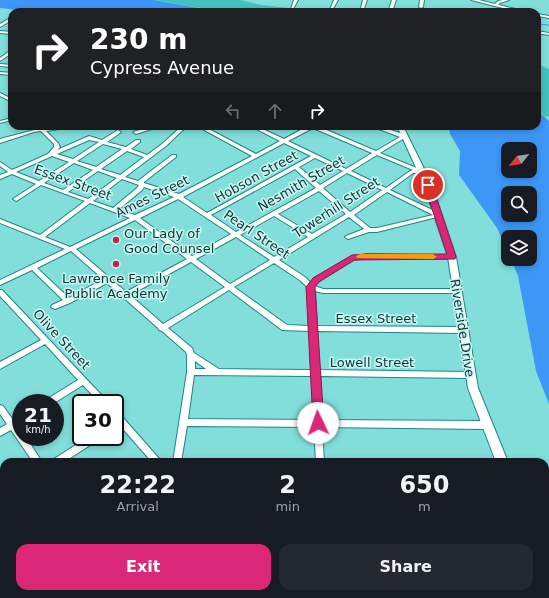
<!DOCTYPE html>
<style>
body{margin:0;font-family:"DejaVu Sans",sans-serif;background:#242831;color:#f1f3f6;height:100vh;display:flex;flex-direction:column;font-size:15px;white-space:nowrap}
*{box-sizing:border-box;margin:0}
p{font-size:13px;color:#9ea1a6}
.icon{flex:none;width:22px;height:22px;fill:none;stroke:currentColor;stroke-width:2;stroke-linecap:round;stroke-linejoin:round}
.map{position:relative;flex:1;overflow:hidden}
.panel{position:absolute;left:0px;top:458px;width:549px;height:140px;display:flex;flex-direction:column;background:#171b24;border-radius:12px 12px 0 0;box-shadow:0 2px 6px #0003}
.panel>*{flex:none}
.hud{position:absolute;left:8px;top:8px;width:533px;height:122px;border-radius:12px;box-shadow:0 2px 6px #0003;background:#202124;color:#fff;overflow:hidden}
.needle{width:26px;rotate:240deg}
.buttons{position:absolute;left:501px;top:142px;display:grid;gap:8px}
.buttons a{display:grid;place-items:center;width:36px;height:36px;border-radius:8px;background:#171b24;box-shadow:0 2px 6px #0003;font-size:20px}
.speed{position:absolute;left:12px;top:394px;display:flex;gap:8px;font-size:20px;font-weight:700;text-align:center}
.speed>*{display:grid;place-content:center;width:52px;height:52px;border-radius:50%;background:#171b24;box-shadow:0 2px 6px #0003;line-height:1}
.speed small{font-size:10px;font-weight:400}
.speed .limit{border:2px solid #111;border-radius:6px;background:#fff;color:#111}
.pin{position:absolute;display:grid;place-items:center;width:34px;height:34px;color:#fff;margin:-17px;border:2px solid #fff;border-radius:50%;box-shadow:0 1px 4px #0007}
.me{position:absolute;width:44px;margin:-22px;rotate:357deg;stroke-linejoin:round;filter:drop-shadow(0 0 3px #0008)}
.turn{display:flex;align-items:center;gap:14px;height:84px;padding:0 16px;font-size:18px}
.turn .icon{width:52px;height:52px;stroke-width:2.5}
.turn b{display:block;font-size:28px;line-height:34px}
.lanes{display:flex;align-items:center;height:38px;padding:0 16px;background:#0003;justify-content:center;gap:20px;direction:ltr}
.lanes .off{opacity:.35}
.eta{display:flex;justify-content:space-evenly;align-items:center;height:68px;text-align:center}
.eta b{font-size:24px;font-weight:800;line-height:28px}
.primary-button{display:flex;gap:8px;margin-top:auto;padding:8px 16px}
.primary-button a{flex:1;height:46px;border-radius:12px;background:#db2777;color:#fff;font-size:16px;font-weight:800;line-height:46px;text-align:center}
.primary-button a+a{background:#242831;color:#f1f3f6}
.map>svg:first-child{display:block}
</style>
<div class="map">
<svg width="549" height="598" viewBox="0 0 549 598">
<rect width="100%" height="100%" fill="#81deda"/>
<path fill="#42c2bf" d="M155,0H240L261,5L327,12H224Z
M537,64L549,69V117L544,116L537,108Z"/>
<path fill="#3c97f7" fill-rule="evenodd" d="M0,0H154L221,12H33L0,8Z
M537,110L549,121V404L536,371L518,276L511,259H530V237H508V253L497,228L459,175L460,151L450,134L449,126H537ZM508,149H530V171H508ZM508,193H530V215H508Z"/>
<g fill="none" stroke-linecap="round" stroke-linejoin="round">
<path stroke="#3c97f7" stroke-width="1" d="M537,24L549,25"/>
<g stroke="#1e8684" stroke-width="2">
<path id="minor" d="M294,0H298L293,9H291Z
M334,0H338L331,12H329Z
M363,0H367L363,11L360,12Z
M392,0H396L392,12H388Z
M420,0H424L423,7L421,8L419,7Z
M503,0H509L500,3L497,6L494,5L498,1Z
M12,17V20L0,27V24Z
M537,31L549,33V35L537,33Z
M11,50H12V53L0,61V58Z
M0,64L12,65V67L0,66Z
M0,72L12,73V75L0,74Z
M0,93L12,99V102L0,96Z
M12,118V120L0,123V121Z
M36,126H41L43,128L60,126H73L71,127L46,131L58,143L60,147L57,150L89,136L102,140L118,130L121,132L120,133L107,142L126,147L136,140H140V142L131,149L147,155L162,144L182,126H187L166,146L125,177L138,181L172,155H176V157L144,182V183L179,194L252,156L197,126H203L256,154L280,141L250,126H256L284,139L308,126H317L376,151L400,137L371,126H378L406,135V137L380,153L424,171L421,173H413L390,190L441,214L442,215L441,216L377,232H369L348,239L345,237L346,236L364,229L349,217L279,260L305,277L311,283L314,278L352,256L368,254L454,256L455,257L452,259L368,258L354,260L318,282L315,286L323,289H458L461,291L458,293H323L315,291L317,326L463,327L466,328L467,330L466,332L463,333L317,331L319,370L470,372L473,373L474,375L473,377L470,378L320,376L322,420L486,421L489,423L490,425L489,427L486,429L322,427L324,462H316L314,427L187,426L181,462H173L187,372V355L186,352L162,331L159,330L158,328L107,283L70,303L55,309L51,307L52,305L63,300L32,270L0,285V280L65,249L0,223V219L40,235L85,201L41,185L18,200L16,201L13,199L36,184L12,174L0,179V175L8,172L0,166V162L12,170L48,154L54,147V144L41,131L34,132L0,143V139L38,129ZM313,128L372,153L346,169L288,141ZM89,140L99,142L73,159L57,154ZM284,143L311,156L207,213L183,197ZM103,144L122,149L96,167L77,161ZM127,151L144,157L120,175L101,169ZM377,155L413,170L410,171L386,188L351,171ZM52,156L69,162L39,181L16,172ZM315,158L343,171L320,185L299,167ZM74,163L93,170L63,190L44,183ZM295,169L316,188L236,232L211,215ZM98,171L117,178L88,199L68,192ZM347,173L382,190L350,212L323,188ZM122,179L139,185L137,188L113,208L93,201ZM144,187L174,197L135,215L118,210L142,190ZM319,191L346,214L312,234L278,214ZM387,192L433,215L377,228H370L354,215ZM178,199L231,234L192,256L140,218ZM90,203L130,218L70,247L45,237ZM274,216L308,237L274,257L240,235ZM135,220L187,259L126,292L76,249ZM236,237L270,260L230,284L196,259ZM71,251L103,279L69,298L37,268ZM191,262L225,287L163,324L130,295ZM274,263L301,281L308,288L309,326L287,325L234,287ZM229,290L282,330L310,331L311,370L219,369L194,353L192,348L168,328ZM195,361L206,369H195ZM194,375L312,376L314,420L188,419Z
M150,126H154L155,128L136,134L133,132L150,127Z
M0,290H2L109,403H100L83,385L54,403H43L44,401L78,380L45,344L0,369V362L41,340L0,296Z
M0,405L3,406L13,420L21,416V423L18,425L21,430V437H26L42,462H33L11,430L0,436V428L7,424L0,414Z
M115,411L118,412L162,462H152L115,420Z
M88,437H99L98,440L64,462H53L54,459Z
M4,493V502L0,503V494Z
M0,511L4,513V527L0,524Z
M12,594H24L22,598H10Z
M110,594H123L121,598H108Z
M206,594H218L217,598H205Z
M317,594H327L326,598H316Z
M488,594H500L502,598H490Z"/>
</g>
<g stroke="#1e8684" stroke-width="2">
<path id="major" d="M471,0H479L527,12H519Z
M537,14L549,16V18L537,16Z
M0,31L12,32V34L0,33Z
M397,126H403L432,185L456,257L478,388L508,462H496L468,388L448,257L424,185Z
M545,550L549,551V571L545,570Z"/>
</g>
<use href="#minor" fill="#fff" fill-rule="evenodd"/>
<use href="#major" fill="#fff" fill-rule="evenodd"/>
</g>
<path fill="#db2777" stroke="#8e194d" d="M428,183L432,185L456,257L455,259L354,260L319,282L315,287L324,423L322,426L318,428L315,426L313,423L306,287L313,278L352,255L368,254H447L424,185Z"/>
<path fill="#f59e0b" d="M360,254H433L437,257L433,259L357,258L356,256Z"/>
<g fill="#b7254a" stroke="#caf6f4" stroke-width="1.5">
<circle cx="116" cy="240" r="4"/>
<circle cx="116" cy="264" r="4"/>
</g>
<g text-anchor="middle" stroke-width="3" stroke-linejoin="round" paint-order="stroke">
<g font-size="13" fill="#0d3635" stroke="#caf6f4">
<text transform="translate(256 176) rotate(-29)" y="5">Hobson Street</text>
<text transform="translate(73 182) rotate(20)" y="5">Essex Street</text>
<text transform="translate(301 183) rotate(-30)" y="5">Nesmith Street</text>
<text transform="translate(152 196) rotate(-26)" y="5">Ames Street</text>
<text transform="translate(336 207) rotate(-33)" y="5">Towerhill Street</text>
<text transform="translate(257 234) rotate(34)" y="5">Pearl Street</text>
<text x="376" y="323">Essex Street</text>
<text transform="translate(463 328) rotate(81)" y="5">Riverside Drive</text>
<text transform="translate(62 339) rotate(47)" y="5">Olive Street</text>
<text x="372" y="367">Lowell Street</text>
</g>
<g font-size="13" fill="#0d3635" stroke="#caf6f4" text-anchor="start">
<text x="124" y="238">Our Lady of<tspan x="124" dy="15">Good Counsel</tspan></text>
<text x="116" y="283" text-anchor="middle">Lawrence Family<tspan x="116" dy="15">Public Academy</tspan></text>
</g>
</g>
</svg>
<div class="buttons">
<a><svg class="needle" viewBox="-14 -14 28 28"><path d="M0-13l5 13h-10z" fill="#e53935"/><path d="M0 13l5-13h-10z" fill="#9ea1a6"/></svg></a>
<a><svg class="icon" aria-label="search" viewBox="0 0 24 24"><circle cx="10" cy="10" r="6"/><path d="M15 15l6 6"/></svg></a>
<a><svg class="icon" aria-label="layers" viewBox="0 0 24 24"><path d="M12 4l9 5-9 5-9-5zM3 14l9 5 9-5"/></svg></a>
</div>
<div class="speed"><div>21<small>km/h</small></div><div class="limit">30</div></div>
<div class="pin" style="left:428px;top:185px;background:#d93025"><svg class="icon" aria-label="arrive" viewBox="0 0 24 24"><path d="M6 21V4h12l-3 4 3 4H6"/></svg></div>
<svg class="me" style="left:318px;top:423px" viewBox="-20 -20 40 40"><circle r="19" fill="#fff"/><path d="M0-13L10 11 0 6-10 11z" fill="#db2777"/></svg>
<div class="hud">
<div class="turn"><svg class="icon" aria-label="right" viewBox="0 0 24 24"><path d="M7 20v-9h11M14 6l5 5-5 5"/></svg><div><b>230 m</b>Cypress Avenue</div></div>
<div class="lanes"><svg class="icon off" aria-label="left" viewBox="0 0 24 24"><path d="M17 20v-9H6M10 6l-5 5 5 5"/></svg><svg class="icon off" aria-label="ahead" viewBox="0 0 24 24"><path d="M12 20V5M6 11l6-6 6 6"/></svg><svg class="icon" aria-label="right" viewBox="0 0 24 24"><path d="M7 20v-9h11M14 6l5 5-5 5"/></svg></div>
</div>
<section class="panel">
<div class="eta">
<div><b>22:22</b><p>Arrival</p></div>
<div><b>2</b><p>min</p></div>
<div><b>650</b><p>m</p></div>
</div>
<div class="primary-button"><a>Exit</a><a>Share</a></div>
</section>
</div>
